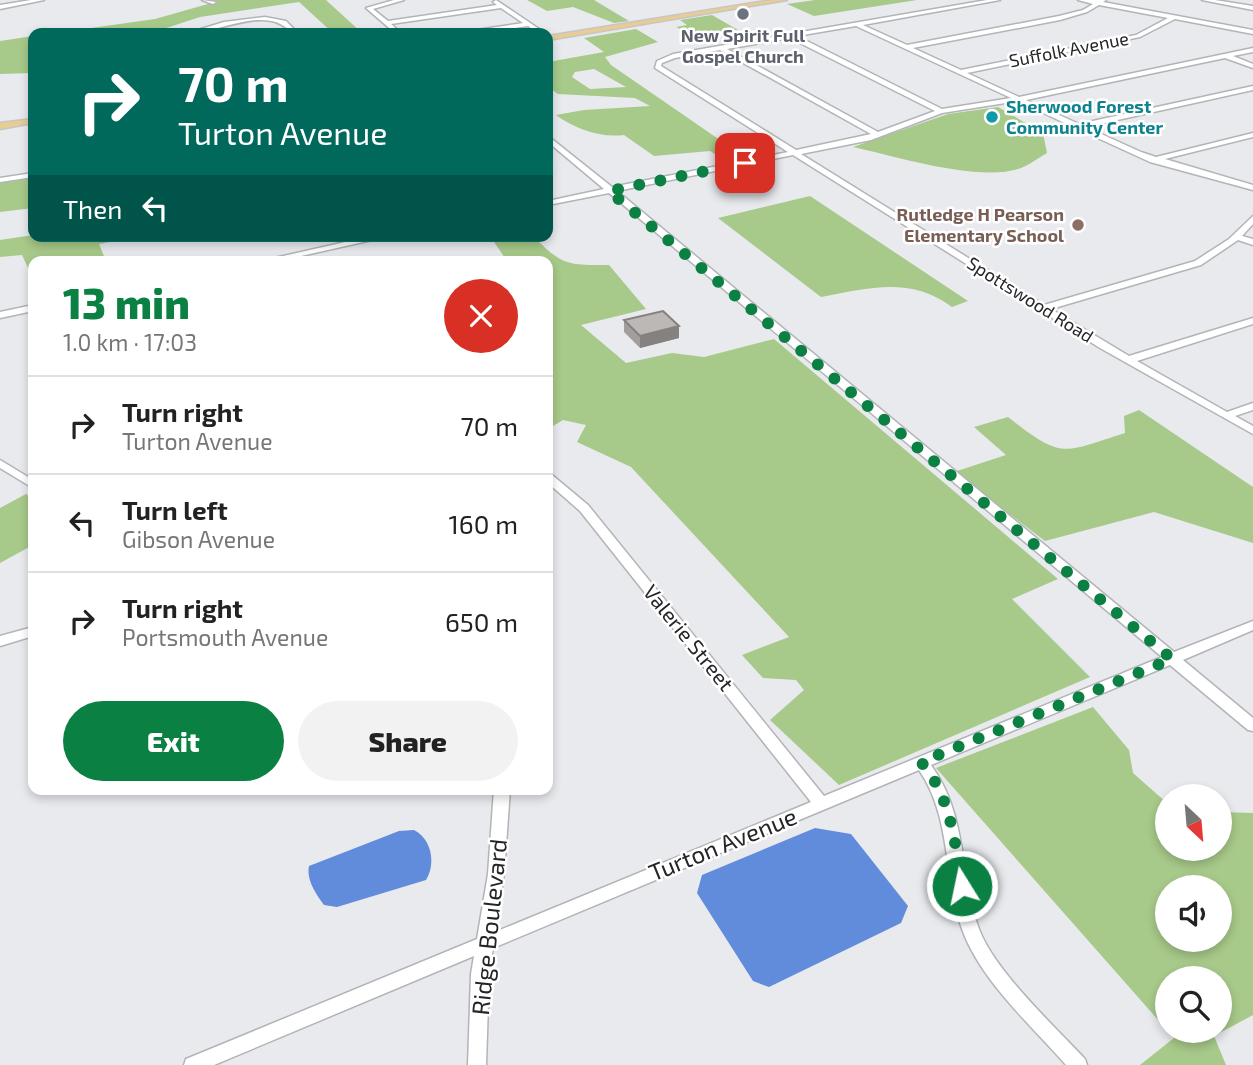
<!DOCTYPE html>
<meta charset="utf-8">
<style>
body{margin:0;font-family:"Exo 2",sans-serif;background:#f2f2f2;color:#222;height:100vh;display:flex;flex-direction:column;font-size:26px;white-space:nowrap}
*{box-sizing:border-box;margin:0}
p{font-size:23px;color:#767676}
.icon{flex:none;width:38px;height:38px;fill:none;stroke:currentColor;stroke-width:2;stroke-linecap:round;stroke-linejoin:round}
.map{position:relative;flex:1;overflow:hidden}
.drawer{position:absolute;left:28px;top:256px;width:525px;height:539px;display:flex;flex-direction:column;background:#fff;border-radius:14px;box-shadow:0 4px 10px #0003}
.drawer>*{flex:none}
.banner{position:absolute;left:28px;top:28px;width:525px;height:214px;border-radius:14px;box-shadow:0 4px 10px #0003;background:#00695c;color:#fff;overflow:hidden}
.needle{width:46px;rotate:154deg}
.fabs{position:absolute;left:1155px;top:784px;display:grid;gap:14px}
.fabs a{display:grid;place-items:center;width:77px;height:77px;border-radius:50%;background:#fff;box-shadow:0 4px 10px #0003;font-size:35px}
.pin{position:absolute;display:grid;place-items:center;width:60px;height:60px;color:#fff;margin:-30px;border-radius:14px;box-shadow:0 4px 10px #0006}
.me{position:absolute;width:77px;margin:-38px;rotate:350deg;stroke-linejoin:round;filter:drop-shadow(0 0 5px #0008)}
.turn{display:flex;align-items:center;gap:24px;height:147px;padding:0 35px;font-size:32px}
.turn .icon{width:91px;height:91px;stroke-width:2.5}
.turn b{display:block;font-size:49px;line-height:60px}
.then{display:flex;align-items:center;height:66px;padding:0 35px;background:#0003;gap:14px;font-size:26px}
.round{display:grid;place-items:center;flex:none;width:74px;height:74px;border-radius:37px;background:#f2f2f2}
.head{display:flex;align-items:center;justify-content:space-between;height:119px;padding:0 35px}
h1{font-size:42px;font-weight:800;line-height:52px;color:#0b8043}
.action{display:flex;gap:14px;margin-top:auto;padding:14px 35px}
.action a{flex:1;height:80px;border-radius:42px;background:#0b8043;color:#fff;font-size:28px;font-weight:800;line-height:80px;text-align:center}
.action a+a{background:#f2f2f2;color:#222}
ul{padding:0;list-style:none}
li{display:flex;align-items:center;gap:21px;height:98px;padding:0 35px;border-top:2px solid #e0e0e0}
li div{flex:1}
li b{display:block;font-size:26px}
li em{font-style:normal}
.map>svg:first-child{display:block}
</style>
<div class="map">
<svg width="1253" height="1065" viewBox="0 0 1253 1065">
<rect width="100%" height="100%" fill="#e9eaee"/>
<path fill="#a7c989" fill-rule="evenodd" d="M210,0H326L362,33H333L299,2L200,17L151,33H56L155,19L215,2Z
M527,0H594L629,21L614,23L573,7L547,11Z
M815,0H917L814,16L787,4Z
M712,15L738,30L695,36L676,27L687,25L680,20Z
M636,29L658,42L605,57L611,65L746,158L728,162L710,151L654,156L624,135C600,138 575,129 556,115L584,110L650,106L635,98L558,94L548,87V62L604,52L584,38ZM594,69L626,87L590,89L572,77L575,72Z
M33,36V73L0,74V41Z
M998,107L1043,133L1047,153C1038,158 1028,166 1018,169C977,182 895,156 853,147L948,114Z
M33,177V208L0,212V182Z
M810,196L968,301L952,307C910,276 869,288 821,297L718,218Z
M33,235V236H141L99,244L106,261H33V279L22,255L0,257V240Z
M490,236H533C563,266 567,265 609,265L646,309L581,325L626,363L672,353L704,357L774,339L1058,579L1012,599L1090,677L839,785L770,720L804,690L796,680L763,678L742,655L789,637L631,467L577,442L586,425L563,420L548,429V261H507Z
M1139,410L1253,487V543L1154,512L1045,541L954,472L1006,455L974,427L1008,417C1063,460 1062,453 1125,433L1124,416Z
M26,494L33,499V545L0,563V508Z
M1093,707L1129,750L1133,773L1167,803V849H1220V812L1253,813V1015L1214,1036L1226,1065H1140L1174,1038L1168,1031H1220V978H1167V1030L936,768ZM1167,887H1220V940H1167Z"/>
<path fill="#618bdb" d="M815,828L851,834L908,906L901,923L769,987L753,981L697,893L702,875Z
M414,830C432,839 436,864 426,880L337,907L324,905C316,894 306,880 309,866L399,831Z"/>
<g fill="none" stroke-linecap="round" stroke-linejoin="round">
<g stroke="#b3b4b8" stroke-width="3">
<path id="minor" d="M31,0H44L0,9V5Z
M202,0L216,2L213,4Z
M394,0H404L373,9L388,21L497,5L493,2L496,0L545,33H538L528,26L481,33H467L470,31L523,23L501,8L391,24L401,33H395L366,8Z
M987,0H1000L863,25L907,45L1059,16L1083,10L1093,4L1078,0H1106L1103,2L1253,30V34L1175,19L1140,37L967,73L1019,97L1253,48V52L1233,56L1253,64V68L1225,58L1026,100L1079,124L1253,86V90L1086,127L1141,152L1156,157L1253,133V137L1165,159L1253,185V190L1150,162L1078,129L1046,135V131L1071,126L1018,101L942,113L871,140L801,154L1044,305L1195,261L1229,239L1253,216V224L1242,236L1253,239V245L1238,240L1201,265L1051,309L1129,356L1253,318V324L1137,361L1227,412L1253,403V410L1235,416L1253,426V434L1100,348L793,155L617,191L1174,652L1253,621V630L1183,660L1253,718V731L1248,730L1170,665L931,765C968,816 959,874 979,929C994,970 1054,1026 1085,1059L1087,1065H1066C1031,1025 980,980 962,929C943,876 952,818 919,770L493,948L489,974L486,1065H468L471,974L474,956L214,1065H184L186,1059L477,939L488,874L494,789H510L504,874L495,932L811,802L580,511L548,483V474L552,475L588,505L824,796L1162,657L609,193L548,205V201L604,189L548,142V136L612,187L788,152L655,68L657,61L673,54ZM1099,5L1168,18L1136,35L961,70L913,48L1060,20L1087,12ZM856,26L1011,98L942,109L797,36ZM790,38L935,111L878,132L727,49ZM720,50L871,134L796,150L661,66L662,63L675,58Z
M1202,0H1215L1253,6V10Z
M265,17L286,21L298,33H292C266,3 220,34 188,33L224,22Z
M33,173V177L0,182V178Z
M372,236H390L279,261H261Z
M33,305V311L0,318V312Z
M0,460L33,480V488L0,468Z
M33,627V636L0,646V636Z"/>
</g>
<g stroke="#c6c6c7" stroke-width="3">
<path id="major" d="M772,0H787L548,40V36Z
M33,119V123L0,129V123Z"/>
</g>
<use href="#minor" fill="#fff" fill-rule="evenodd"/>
<use href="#major" fill="#e9cc91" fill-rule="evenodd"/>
</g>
<path fill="#a39e9d" d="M624,320L679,338L640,348L624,332Z"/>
<path fill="#84817f" d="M679,326V338L640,348V336Z"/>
<path fill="#bdb8b6" stroke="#84817f" stroke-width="2" d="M663,311L679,326L640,336L624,320Z"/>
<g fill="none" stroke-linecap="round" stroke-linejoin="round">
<path stroke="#0b8043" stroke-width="12" stroke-dasharray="0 21.6" d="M745,163L609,191L1172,659L921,762C951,796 955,843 962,886"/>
</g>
<circle fill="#6b7280" stroke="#fff" stroke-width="2.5" cx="743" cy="14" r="7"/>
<circle fill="#0f9aa8" stroke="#fff" stroke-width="2.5" cx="992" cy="117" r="7"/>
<circle fill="#8d6e63" stroke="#fff" stroke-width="2.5" cx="1078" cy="225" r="7"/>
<g text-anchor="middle" stroke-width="5" stroke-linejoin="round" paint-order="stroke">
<g font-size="18" font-weight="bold" fill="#5b616d" stroke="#fff">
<text x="743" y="42">New Spirit Full<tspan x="743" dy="21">Gospel Church</tspan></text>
</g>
<g font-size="18" fill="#252527" stroke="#fff">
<text transform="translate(1069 50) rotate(-11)" y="6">Suffolk Avenue</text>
<text transform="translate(1030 300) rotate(32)" y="6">Spottswood Road</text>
</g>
<g font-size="18" font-weight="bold" fill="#0d838f" stroke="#fff" text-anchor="start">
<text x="1006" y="113">Sherwood Forest<tspan x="1006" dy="21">Community Center</tspan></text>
</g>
<g font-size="18" font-weight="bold" fill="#785e54" stroke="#fff" text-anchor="end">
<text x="1064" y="221">Rutledge H Pearson<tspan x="1064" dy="21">Elementary School</tspan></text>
</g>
<g font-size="21" fill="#252527" stroke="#fff">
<text transform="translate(688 638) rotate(51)" y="7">Valerie Street</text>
</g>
<g font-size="24" fill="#252527" stroke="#fff">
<text transform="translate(723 845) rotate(-22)" y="8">Turton Avenue</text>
<text transform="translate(490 927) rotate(-84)" y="8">Ridge Boulevard</text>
</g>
</g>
</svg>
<div class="fabs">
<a><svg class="needle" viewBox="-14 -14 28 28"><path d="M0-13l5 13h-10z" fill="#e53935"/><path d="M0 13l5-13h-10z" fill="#767676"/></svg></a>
<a><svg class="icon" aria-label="sound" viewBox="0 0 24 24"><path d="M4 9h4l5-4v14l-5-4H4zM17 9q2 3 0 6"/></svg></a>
<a><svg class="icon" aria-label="search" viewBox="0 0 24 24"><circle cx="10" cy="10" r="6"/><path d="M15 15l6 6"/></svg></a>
</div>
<div class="pin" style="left:745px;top:163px;background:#d93025"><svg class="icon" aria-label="arrive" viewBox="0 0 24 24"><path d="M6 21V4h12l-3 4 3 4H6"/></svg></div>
<svg class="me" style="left:962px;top:886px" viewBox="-20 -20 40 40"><circle r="17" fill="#0b8043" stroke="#fff" stroke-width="3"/><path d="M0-11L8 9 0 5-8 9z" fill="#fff"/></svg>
<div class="banner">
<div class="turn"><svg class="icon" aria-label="right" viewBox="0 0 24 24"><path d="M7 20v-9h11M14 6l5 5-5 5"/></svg><div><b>70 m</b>Turton Avenue</div></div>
<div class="then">Then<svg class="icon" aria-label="left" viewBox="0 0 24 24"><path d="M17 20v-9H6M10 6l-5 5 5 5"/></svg></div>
</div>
<section class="drawer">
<div class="head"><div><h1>13 min</h1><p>1.0 km · 17:03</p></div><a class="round" style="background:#d93025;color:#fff"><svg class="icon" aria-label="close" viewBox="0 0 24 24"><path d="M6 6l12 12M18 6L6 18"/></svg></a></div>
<ul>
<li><svg class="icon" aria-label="right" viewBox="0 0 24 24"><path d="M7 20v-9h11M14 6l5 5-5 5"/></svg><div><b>Turn right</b><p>Turton Avenue</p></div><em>70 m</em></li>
<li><svg class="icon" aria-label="left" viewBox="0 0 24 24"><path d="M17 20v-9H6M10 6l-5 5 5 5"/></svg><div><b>Turn left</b><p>Gibson Avenue</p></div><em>160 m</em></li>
<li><svg class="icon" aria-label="right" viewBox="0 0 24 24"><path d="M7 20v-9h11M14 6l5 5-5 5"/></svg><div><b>Turn right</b><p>Portsmouth Avenue</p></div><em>650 m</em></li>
</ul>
<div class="action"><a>Exit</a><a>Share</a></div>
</section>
</div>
